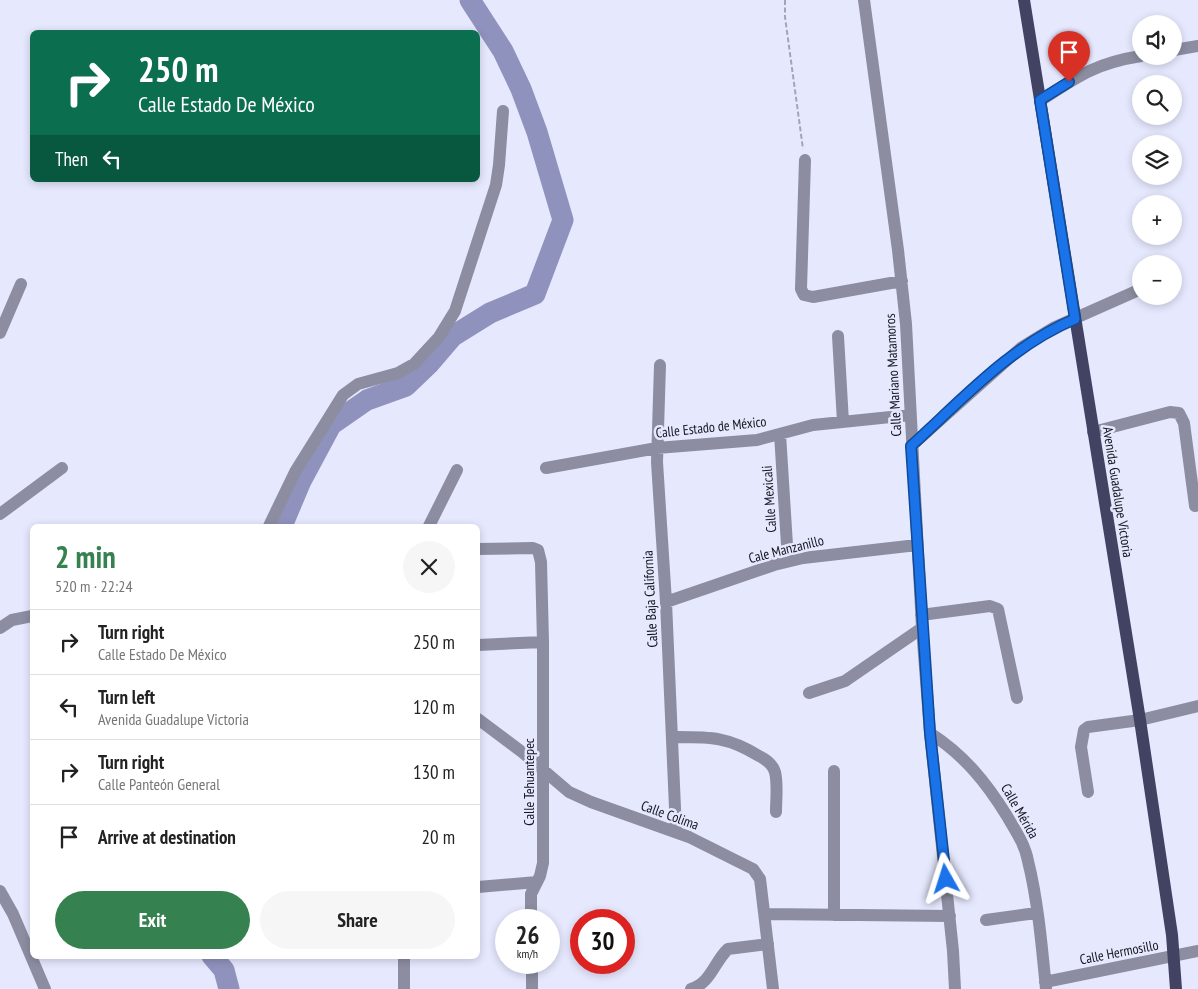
<!DOCTYPE html>
<meta charset="utf-8">
<style>
body{margin:0;font-family:"PT Sans Narrow",sans-serif;background:#f6f6f6;color:#222;height:100vh;display:flex;flex-direction:column;font-size:19px;white-space:nowrap}
*{box-sizing:border-box;margin:0}
p{font-size:16px;color:#767676}
.icon{flex:none;width:28px;height:28px;fill:none;stroke:currentColor;stroke-width:2;stroke-linecap:round;stroke-linejoin:round}
.map{position:relative;flex:1;overflow:hidden}
.panel{position:absolute;left:30px;top:524px;width:450px;height:435px;display:flex;flex-direction:column;background:#fff;border-radius:8px;box-shadow:0 2px 8px #0003}
.panel>*{flex:none}
.guide{position:absolute;left:30px;top:30px;width:450px;height:152px;border-radius:8px;box-shadow:0 2px 8px #0003;background:#0b6e4f;color:#fff;overflow:hidden}
.fabs{position:absolute;left:1132px;top:15px;display:grid;gap:10px}
.fabs a{display:grid;place-items:center;width:50px;height:50px;border-radius:50%;background:#fff;box-shadow:0 2px 8px #0003;font-size:25px}
.speed{position:absolute;left:495px;top:909px;display:flex;gap:10px;font-size:25px;font-weight:700;text-align:center}
.speed>*{display:grid;place-content:center;width:65px;height:65px;border-radius:50%;background:#fff;box-shadow:0 2px 8px #0003;line-height:1}
.speed small{font-size:12px;font-weight:400}
.speed .limit{border:8px solid #d22;background:#fff;color:#111}
.pin{position:absolute;display:grid;place-items:center;width:42px;height:42px;color:#fff;margin:-51px -21px;border-radius:50% 50% 50% 0;rotate:-45deg;box-shadow:0 0 5px #0007}
.pin .icon{rotate:45deg}
.me{position:absolute;width:55px;margin:-28px;rotate:354deg;stroke-linejoin:round;filter:drop-shadow(0 0 4px #0008)}
.turn{display:flex;align-items:center;gap:18px;height:105px;padding:0 25px;font-size:22px}
.turn .icon{width:65px;height:65px;stroke-width:2.5}
.turn b{display:block;font-size:35px;line-height:42px}
.then{display:flex;align-items:center;height:48px;padding:0 25px;background:#0003;gap:10px;font-size:19px}
.round{display:grid;place-items:center;flex:none;width:52px;height:52px;border-radius:26px;background:#f6f6f6}
.overview{display:flex;align-items:center;justify-content:space-between;height:85px;padding:0 25px}
h1{font-size:30px;font-weight:800;line-height:38px;color:#35814f}
.primary-button{display:flex;gap:10px;margin-top:auto;padding:10px 25px}
.primary-button a{flex:1;height:58px;border-radius:30px;background:#35814f;color:#fff;font-size:20px;font-weight:800;line-height:58px;text-align:center}
.primary-button a+a{background:#f6f6f6;color:#222}
ul{padding:0;list-style:none}
li{display:flex;align-items:center;gap:15px;height:65px;padding:0 25px;border-top:1px solid #e0e0e0}
li div{flex:1}
li b{display:block;font-size:19px}
li em{font-style:normal}
.map>svg:first-child{display:block}
</style>
<div class="map">
<svg width="1198" height="989" viewBox="0 0 1198 989">
<rect width="100%" height="100%" fill="#e6e8fe"/>
<g fill="none" stroke-linecap="round" stroke-linejoin="round">
<path stroke="#9092be" stroke-width="21" d="M282,526L301,481L331,425L367,400L406,386L429,364L453,336L490,313L535,294L563,220L537,132L521,89L503,51L470,0
M212,956L224,970L229,989"/>
<path stroke="#a3a5b7" stroke-width="2" stroke-dasharray="5 2.5" stroke-linecap="butt" d="M785,0V17L803,149"/>
<path stroke="#8c8da1" stroke-width="12" d="M864,0L898,250L906,324L922,628L930,733L953,951L955,989
M1174,50L1198,46
M1040,101C1078,76 1096,63 1141,56
M805,160L801,289L804,295L813,297L902,281
M0,333L21,284
M838,336L843,422
M660,365L657,462L666,602L676,831
M1093,432L1170,412L1179,413L1184,423L1195,506
M780,434L788,561
M911,446L1022,347L1053,328L1141,289
M546,468L657,448L757,440L813,425L910,415
M0,514L62,468
M269,526L295,472L343,395L358,384L398,373L414,364L439,337L455,311L496,185L499,165L503,111
M429,526L457,470
M478,549L533,548L538,550L541,562L543,642V863L540,876L531,894V920
M666,602L774,565L803,558L917,545
M921,615L990,606L998,609L1017,698
M0,628L12,620L32,616
M478,645L543,642
M809,693L845,681L922,628
M478,719L522,752L569,792L591,802L689,837L753,869L760,879L761,887L773,989
M930,733C964,755 986,782 1007,816C1015,830 1025,844 1028,861C1038,901 1042,948 1046,989
M672,737C709,737 727,736 759,756C765,759 773,765 775,772C778,784 776,799 776,812
M834,771V915
M1088,792L1081,747L1084,730L1088,727L1140,720L1198,706
M478,887L537,882
M0,891L13,914L45,989
M765,914L950,916
M986,920L1036,913
M404,956V989
M532,962V989
M1045,982L1198,951
M691,989C711,983 714,962 728,949L768,944"/>
<path stroke="#424363" stroke-width="12" d="M1024,0L1140,720L1172,935L1176,989"/>
</g>
<g fill="none" stroke-linecap="round" stroke-linejoin="round">
<g stroke="#114b97" stroke-width="12">
<path id="route" d="M946,879L930,733L911,446C962,400 1010,346 1075,319L1040,100L1069,82"/>
</g>
<use href="#route" stroke="#1a73e8" stroke-width="9"/>
</g>
<g text-anchor="middle" stroke-width="5" stroke-linejoin="round" paint-order="stroke">
<g font-size="14" fill="#14151e" stroke="#e6e8fe">
<text transform="translate(893 375) rotate(-93)" y="5">Calle Mariano Matamoros</text>
<text transform="translate(711 427) rotate(-6)" y="5">Calle Estado de México</text>
<text transform="translate(1118 492) rotate(81)" y="5">Avenida Guadalupe Victoria</text>
<text transform="translate(769 499) rotate(-94)" y="5">Calle Mexicali</text>
<text transform="translate(786 549) rotate(-14)" y="5">Cale Manzanillo</text>
<text transform="translate(650 599) rotate(-93)" y="5">Calle Baja California</text>
<text transform="translate(529 782) rotate(-90)" y="5">Calle Tehuantepec</text>
<text transform="translate(1020 811) rotate(60)" y="5">Calle Mérida</text>
<text transform="translate(670 815) rotate(20)" y="5">Calle Colima</text>
<text transform="translate(1119 952) rotate(-11)" y="5">Calle Hermosillo</text>
</g>
</g>
</svg>
<div class="fabs">
<a><svg class="icon" aria-label="sound" viewBox="0 0 24 24"><path d="M4 9h4l5-4v14l-5-4H4zM17 9q2 3 0 6"/></svg></a>
<a><svg class="icon" aria-label="search" viewBox="0 0 24 24"><circle cx="10" cy="10" r="6"/><path d="M15 15l6 6"/></svg></a>
<a><svg class="icon" aria-label="layers" viewBox="0 0 24 24"><path d="M12 4l9 5-9 5-9-5zM3 14l9 5 9-5"/></svg></a>
<a>+</a>
<a>−</a>
</div>
<div class="speed"><div>26<small>km/h</small></div><div class="limit">30</div></div>
<div class="pin" style="left:1069px;top:82px;background:#d93025"><svg class="icon" aria-label="arrive" viewBox="0 0 24 24"><path d="M6 21V4h12l-3 4 3 4H6"/></svg></div>
<svg class="me" style="left:946px;top:879px" viewBox="-20 -20 40 40"><path d="M0-17L14 15 0 8-14 15z" fill="#1a73e8" stroke="#fff" stroke-width="4"/></svg>
<div class="guide">
<div class="turn"><svg class="icon" aria-label="right" viewBox="0 0 24 24"><path d="M7 20v-9h11M14 6l5 5-5 5"/></svg><div><b>250 m</b>Calle Estado De México</div></div>
<div class="then">Then<svg class="icon" aria-label="left" viewBox="0 0 24 24"><path d="M17 20v-9H6M10 6l-5 5 5 5"/></svg></div>
</div>
<section class="panel">
<div class="overview"><div><h1>2 min</h1><p>520 m · 22:24</p></div><a class="round"><svg class="icon" aria-label="close" viewBox="0 0 24 24"><path d="M6 6l12 12M18 6L6 18"/></svg></a></div>
<ul>
<li><svg class="icon" aria-label="right" viewBox="0 0 24 24"><path d="M7 20v-9h11M14 6l5 5-5 5"/></svg><div><b>Turn right</b><p>Calle Estado De México</p></div><em>250 m</em></li>
<li><svg class="icon" aria-label="left" viewBox="0 0 24 24"><path d="M17 20v-9H6M10 6l-5 5 5 5"/></svg><div><b>Turn left</b><p>Avenida Guadalupe Victoria</p></div><em>120 m</em></li>
<li><svg class="icon" aria-label="right" viewBox="0 0 24 24"><path d="M7 20v-9h11M14 6l5 5-5 5"/></svg><div><b>Turn right</b><p>Calle Panteón General</p></div><em>130 m</em></li>
<li><svg class="icon" aria-label="arrive" viewBox="0 0 24 24"><path d="M6 21V4h12l-3 4 3 4H6"/></svg><div><b>Arrive at destination</b></div><em>20 m</em></li>
</ul>
<div class="primary-button"><a>Exit</a><a>Share</a></div>
</section>
</div>
